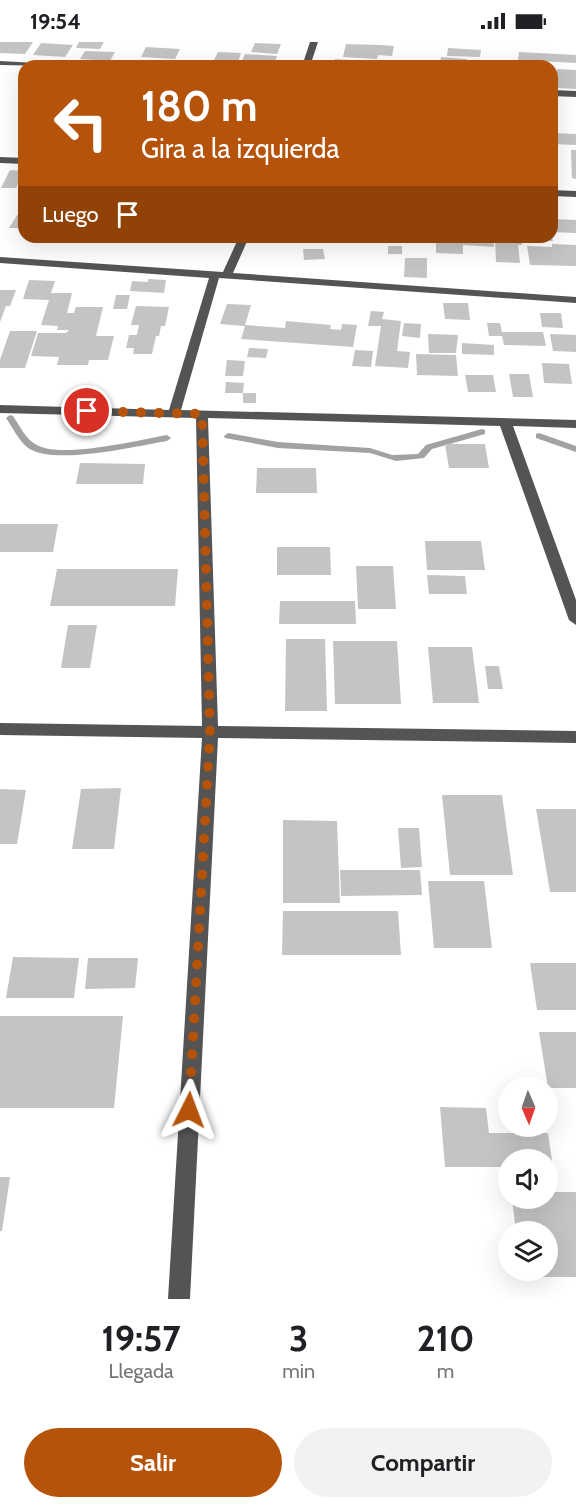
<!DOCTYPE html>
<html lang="es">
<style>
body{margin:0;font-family:Cabin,sans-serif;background:#f2f2f2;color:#202124;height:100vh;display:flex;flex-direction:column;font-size:22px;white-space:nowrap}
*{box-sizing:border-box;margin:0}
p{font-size:20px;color:#757577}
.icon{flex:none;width:33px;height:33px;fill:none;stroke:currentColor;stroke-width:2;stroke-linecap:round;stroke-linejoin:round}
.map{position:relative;height:1257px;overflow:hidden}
.drawer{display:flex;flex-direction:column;background:#fff;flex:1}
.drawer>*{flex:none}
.hud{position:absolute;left:18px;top:18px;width:540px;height:183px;border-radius:18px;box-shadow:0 6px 24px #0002;background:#b45309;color:#fff;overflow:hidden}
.needle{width:39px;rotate:178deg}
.fabs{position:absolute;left:498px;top:1035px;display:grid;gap:12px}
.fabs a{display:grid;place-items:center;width:60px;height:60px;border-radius:50%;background:#fff;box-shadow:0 6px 24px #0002;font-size:30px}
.pin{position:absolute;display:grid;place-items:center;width:51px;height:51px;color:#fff;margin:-26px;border:3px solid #fff;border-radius:50%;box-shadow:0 2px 6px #0007}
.me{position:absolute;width:66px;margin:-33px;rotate:3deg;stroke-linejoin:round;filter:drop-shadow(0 0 4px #0008)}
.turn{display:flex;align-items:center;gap:21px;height:126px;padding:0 24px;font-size:27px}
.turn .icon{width:78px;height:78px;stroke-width:2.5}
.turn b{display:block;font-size:42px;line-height:51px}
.then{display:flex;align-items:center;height:57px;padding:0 24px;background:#0003;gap:12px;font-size:22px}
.eta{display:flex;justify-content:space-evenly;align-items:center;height:102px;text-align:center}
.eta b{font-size:36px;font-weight:700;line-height:42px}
.cta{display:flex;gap:12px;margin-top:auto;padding:12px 24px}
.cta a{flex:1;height:69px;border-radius:36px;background:#b45309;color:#fff;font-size:24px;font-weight:700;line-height:69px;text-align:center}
.cta a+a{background:#f2f2f2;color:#202124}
.status{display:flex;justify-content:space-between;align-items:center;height:42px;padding:0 30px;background:#fff;direction:ltr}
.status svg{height:16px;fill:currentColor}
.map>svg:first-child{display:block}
</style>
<div class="status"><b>19:54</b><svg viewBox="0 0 49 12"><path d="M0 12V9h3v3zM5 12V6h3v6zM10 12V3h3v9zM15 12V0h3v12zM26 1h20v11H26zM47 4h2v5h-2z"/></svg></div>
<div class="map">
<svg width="576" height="1257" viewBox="0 0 576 1257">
<rect width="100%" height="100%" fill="#fff"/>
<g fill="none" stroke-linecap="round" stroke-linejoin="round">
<path fill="#a2a2a2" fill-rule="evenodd" d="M10,373L13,374C20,384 26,398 37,403C62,417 138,398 167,393L171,396L167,399C136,404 55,424 28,406C19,399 13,386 6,376Z
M482,387L485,388V392L432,407L424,416L396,419L370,411L278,406L225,396L224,394L228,391L278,400L370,406L392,413L418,412L426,403Z
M539,391L576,404V410L536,396V392Z"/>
</g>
<path fill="#c4c4c4" d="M0,0H33L25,12L0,11Z
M79,0H104L100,7L76,6Z
M41,1L73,3L65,15L33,13Z
M255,1L281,2L277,12L251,10Z
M346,2L380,3L394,4L392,14L378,13L377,17L343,15Z
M146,5L180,7L175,17L141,15Z
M448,6L481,8L480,15L447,14Z
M85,9L115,10L110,19L80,17Z
M218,10L241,11L238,20L214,18Z
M519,10L576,13V21L518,18Z
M245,12L277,14L274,23L241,21Z
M441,15L467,17L466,24H440Z
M335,17L378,20L377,24H333Z
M557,27L576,28V47L557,46Z
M552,91L576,92V103L552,102Z
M571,108H576V137L572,136Z
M10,128L24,129L16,146H1Z
M18,172H24V186H9Z
M552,177L576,178V191L553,190Z
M262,195H314V201H262Z
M353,195H399V199L353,197Z
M436,195H493L494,205L463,203V212L436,211Z
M495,195L521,197L522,203H518L520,221L496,220Z
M522,195H552L553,199L522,198Z
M552,202L576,203V224L530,223L527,204L552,205Z
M388,204H402V212H388Z
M303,207H323L325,217L304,218Z
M405,216H427V236L404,235Z
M148,237L166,238L164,251L130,249L132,239L148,240Z
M29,238L55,239L51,251H72L67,271H74L76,265H103L96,294H114L108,318H89L88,323H57L59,315L31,314L38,291H66L69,288H57L58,284L41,283L49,258L23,257Z
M0,248H16L10,264H6L0,280Z
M116,253H130L127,267H113Z
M443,261H468L470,278L445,277Z
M227,262L251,263L245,283L285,286L286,279L331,283L330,287L341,288L342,282L357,283L353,305L241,297L245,284L220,282Z
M136,264L169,265L165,284H161L159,294H156L152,312H133L134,306H126L129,293H137L139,283H131Z
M371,269L384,270L382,277L401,279L397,309L410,310L408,326L375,324L381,284H368Z
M540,271H561L563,286L542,285Z
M404,281L421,282L420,296L402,294Z
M487,281H500L502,290H543L546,304L504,303L502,294H489Z
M10,289H37L25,326H0V318Z
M428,292L458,293L456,311H429Z
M550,292L576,293V310L553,309Z
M462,301L494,303V313L462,312Z
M249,306L268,307L266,316L247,315Z
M355,308L373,309L371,325L352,324Z
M416,312L456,313L458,334L417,333Z
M227,318L245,319L243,334H225Z
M542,321L569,322L572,342L544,341Z
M509,332H529L533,355H513Z
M465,333H493L496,350H468Z
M226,340L244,341L243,351H225Z
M243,351H256V361H243Z
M445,402H485L489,426H449Z
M80,421L145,422L143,442H76Z
M257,426H316L317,451H256Z
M0,482H58L53,510H0Z
M425,499H481L485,528H427Z
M277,505H330L331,533H277Z
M356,524H393L396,567H358Z
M57,527H178L175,564H50Z
M427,533L465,534L467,552H429Z
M280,559H355L356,582H279Z
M68,583H97L90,626H61Z
M286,597H325L327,669H285Z
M333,599H397L401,662H335Z
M428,605H472L479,661H433Z
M485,624H499L503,647H488Z
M121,746L114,807H72L81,747Z
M0,747L26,748L17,802H0Z
M442,753H502L513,833H450Z
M536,767H576V850H550Z
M283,778L337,779L340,861H283Z
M398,786H419L422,825L401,826Z
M340,828H420L422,853L341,854Z
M428,839H484L492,906H434Z
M283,869H398L401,913H282Z
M13,915L79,916L74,956H6Z
M88,916H138L135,946L85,947Z
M530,921H576V968H537Z
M0,974H123L114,1066H0Z
M539,990H576V1046H548Z
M440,1065L486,1066L489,1091H548L553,1125H548V1118H508V1125H445Z
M0,1135H10L2,1189H0Z
M548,1150H576V1235H521L520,1228H548V1190H516L512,1156H548Z"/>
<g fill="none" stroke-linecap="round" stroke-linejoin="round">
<path fill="#545454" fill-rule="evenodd" d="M310,0H318L310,24H302Z
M0,19L54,22L58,24L0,23Z
M552,48L576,49V55L552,54Z
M0,115L24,116V122L0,121Z
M552,148L576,149V155L552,154Z
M239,195H249L233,231L576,255V261L219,236L181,368L576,378V386L513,384L576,558V583L569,578L500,384L208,376L218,684L576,689V701L218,696L190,1257H168L202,696L0,693V681L202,684L196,376L0,371V363L169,368L209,236L0,221V215L223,230Z"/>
</g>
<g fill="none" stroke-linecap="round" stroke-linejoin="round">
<path stroke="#b45309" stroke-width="10" stroke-dasharray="0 18" d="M87,369L202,372L210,690L189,1068"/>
</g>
</svg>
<div class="fabs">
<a><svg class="needle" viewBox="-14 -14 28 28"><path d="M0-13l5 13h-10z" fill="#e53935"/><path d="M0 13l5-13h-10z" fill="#757577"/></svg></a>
<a><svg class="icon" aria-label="sound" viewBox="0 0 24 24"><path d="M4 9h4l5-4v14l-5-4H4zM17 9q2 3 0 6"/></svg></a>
<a><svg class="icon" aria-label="layers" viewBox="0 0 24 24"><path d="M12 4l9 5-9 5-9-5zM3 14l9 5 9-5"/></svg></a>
</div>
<div class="pin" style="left:87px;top:369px;background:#d93025"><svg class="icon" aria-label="arrive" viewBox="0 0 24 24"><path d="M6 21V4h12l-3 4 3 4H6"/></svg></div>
<svg class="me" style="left:189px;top:1068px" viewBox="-20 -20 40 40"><path d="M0-17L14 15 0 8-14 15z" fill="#b45309" stroke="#fff" stroke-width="4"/></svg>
<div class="hud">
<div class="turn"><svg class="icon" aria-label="left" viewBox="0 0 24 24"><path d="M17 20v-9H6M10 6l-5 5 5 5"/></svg><div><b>180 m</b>Gira a la izquierda</div></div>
<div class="then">Luego<svg class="icon" aria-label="arrive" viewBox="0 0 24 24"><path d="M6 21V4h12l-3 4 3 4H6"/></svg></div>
</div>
</div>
<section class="drawer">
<div class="eta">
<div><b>19:57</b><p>Llegada</p></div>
<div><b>3</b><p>min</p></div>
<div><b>210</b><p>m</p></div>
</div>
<div class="cta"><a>Salir</a><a>Compartir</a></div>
</section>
